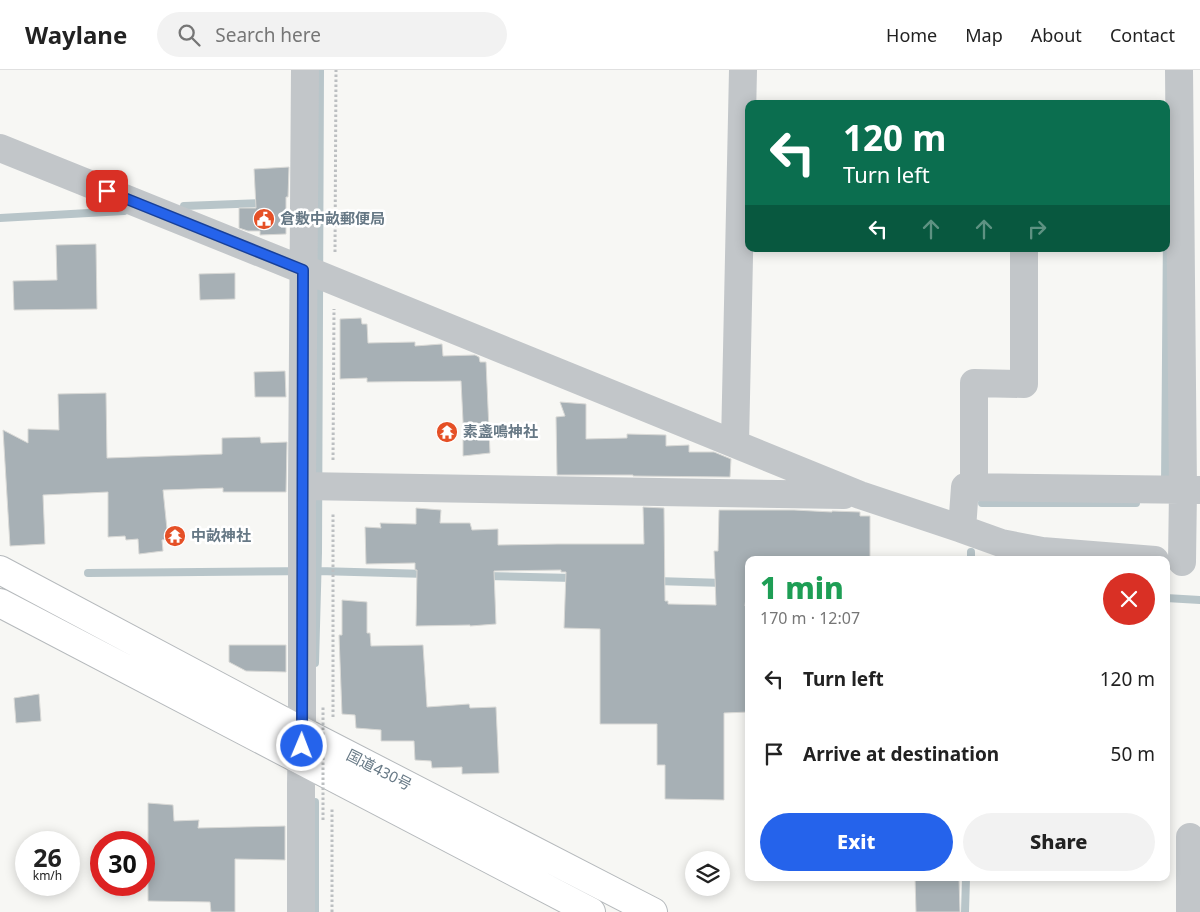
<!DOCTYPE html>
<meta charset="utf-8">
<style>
body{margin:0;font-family:"Noto Sans","Noto Sans JP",sans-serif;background:#f2f2f2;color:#222;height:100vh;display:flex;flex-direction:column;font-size:19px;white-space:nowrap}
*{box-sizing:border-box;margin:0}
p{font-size:16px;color:#767676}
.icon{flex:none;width:28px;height:28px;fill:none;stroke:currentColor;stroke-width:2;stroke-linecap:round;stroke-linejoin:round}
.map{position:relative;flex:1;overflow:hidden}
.side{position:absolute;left:745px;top:486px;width:425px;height:325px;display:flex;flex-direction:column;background:#fff;border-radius:10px;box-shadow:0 2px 12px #0003}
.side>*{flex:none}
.hud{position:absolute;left:745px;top:30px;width:425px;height:152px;border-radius:10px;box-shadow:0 2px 12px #0003;background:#0b6e4f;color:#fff;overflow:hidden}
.fabs{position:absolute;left:685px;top:781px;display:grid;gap:10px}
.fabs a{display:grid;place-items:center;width:45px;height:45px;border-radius:50%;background:#fff;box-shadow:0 2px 12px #0003;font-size:25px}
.speed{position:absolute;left:15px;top:761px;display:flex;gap:10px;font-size:25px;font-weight:700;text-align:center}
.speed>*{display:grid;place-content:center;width:65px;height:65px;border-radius:50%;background:#fff;box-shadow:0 2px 12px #0003;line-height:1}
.speed small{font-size:12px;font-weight:400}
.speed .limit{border:8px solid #d22;background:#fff;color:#111}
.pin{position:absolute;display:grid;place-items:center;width:42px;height:42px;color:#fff;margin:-21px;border-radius:10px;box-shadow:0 2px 8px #0006}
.me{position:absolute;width:55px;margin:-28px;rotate:1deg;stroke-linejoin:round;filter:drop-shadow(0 0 4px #0008)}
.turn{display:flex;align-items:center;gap:18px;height:105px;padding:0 15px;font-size:22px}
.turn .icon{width:65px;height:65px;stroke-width:2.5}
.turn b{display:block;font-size:35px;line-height:42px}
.lanes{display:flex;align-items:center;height:48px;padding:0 15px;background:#0003;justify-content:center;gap:25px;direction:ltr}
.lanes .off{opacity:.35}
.round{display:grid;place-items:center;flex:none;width:52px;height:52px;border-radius:26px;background:#f2f2f2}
.headline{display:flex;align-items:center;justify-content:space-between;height:85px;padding:0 15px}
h1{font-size:30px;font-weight:800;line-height:38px;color:#1e9e55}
.button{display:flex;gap:10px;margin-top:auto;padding:10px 15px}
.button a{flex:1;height:58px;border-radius:30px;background:#2563eb;color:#fff;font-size:20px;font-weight:800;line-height:58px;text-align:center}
.button a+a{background:#f2f2f2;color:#222}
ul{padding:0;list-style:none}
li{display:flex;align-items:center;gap:15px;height:75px;padding:0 15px}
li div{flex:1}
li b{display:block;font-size:19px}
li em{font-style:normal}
header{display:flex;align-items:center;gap:30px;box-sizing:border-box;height:70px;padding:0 25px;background:#fff;border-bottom:1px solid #e0e0e0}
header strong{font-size:24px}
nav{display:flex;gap:28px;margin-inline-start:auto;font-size:18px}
.search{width:350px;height:45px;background:#f2f2f2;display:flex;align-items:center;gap:12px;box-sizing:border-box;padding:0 18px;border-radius:28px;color:#767676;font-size:19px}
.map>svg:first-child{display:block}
</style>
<header>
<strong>Waylane</strong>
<div class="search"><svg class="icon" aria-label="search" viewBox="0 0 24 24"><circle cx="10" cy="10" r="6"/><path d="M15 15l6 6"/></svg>Search here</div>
<nav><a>Home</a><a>Map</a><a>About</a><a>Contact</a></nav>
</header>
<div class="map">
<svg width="1200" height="842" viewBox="0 0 1200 842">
<rect width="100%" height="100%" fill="#f7f7f4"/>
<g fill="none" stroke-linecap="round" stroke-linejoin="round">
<path stroke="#b8c5c9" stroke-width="8" d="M184,136L265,133
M0,148L124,141
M1165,416L1167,158
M982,433H1136
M971,482V490
M88,503L318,501L427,504
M486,506L574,508
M656,511L724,513
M1166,528L1200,530
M315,593L318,483L320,0
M315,732V842
M965,842L966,808"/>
</g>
<path fill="#a7b0b5" stroke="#d9d9d6" d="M289,97L288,127H286V164L260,165V161H248L239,158V138H256L254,99Z
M96,174L97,239L14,240L13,211L57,210L56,175Z
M235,203V229L200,230L199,204Z
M361,248L362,254H367L368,273L415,272V276L442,274L443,286L475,285L479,287L480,292H486L490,383L463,386V351L461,311L367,312V308L340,309V249Z
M285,301L286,327H255L254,302Z
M106,323L107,388L222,384V368L260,367L261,373L287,372L286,422H223V418L163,420L168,469L162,470L163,481L139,484L138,469L126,470L125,466L108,467V422L43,425L45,474L10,476L3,360L28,373V359L59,360L58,324Z
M560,332L586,334V369L627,368V364L666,365V376L689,375V382H714L731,389L730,407L633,406V405H557L556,347L565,346Z
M643,437L664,438L665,531H668V534L716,535L714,481H718L719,440H794L832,442V441L860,442V446H870V490H749V501L745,536H749V642L724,643V730L665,729V695H657V654H600V559L564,558L566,502H561V500L494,501L496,554L470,556V555L416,556L417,500H415V493L366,494L365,457L381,458L380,453L416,454V438L441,440L440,453H470L472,460L498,459V475L558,474H644Z
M342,530L367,532V563H370L371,576L423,575L427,637L469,634L470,638L496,637L499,703L462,704V697L432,698L431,691L415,690L414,671H381V660L356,658L355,645L342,644L339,565H342Z
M229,575H286V602L246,601L229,592Z
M39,624L41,651L16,653L14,628Z
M148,733L173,735L174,751L199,750L198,758L285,756V790L235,789V842H211L210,832L148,831Z
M915,808H959L960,842H916Z"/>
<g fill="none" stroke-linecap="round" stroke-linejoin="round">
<g stroke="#b5b9bc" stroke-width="30">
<path id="highway" d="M0,500L302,661L653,842
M0,533L591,842"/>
</g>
<path stroke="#bcbfc1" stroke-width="3" stroke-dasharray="2.5 2.5" stroke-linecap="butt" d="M335,182L336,0
M333,390L334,239
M333,647V443
M332,842V738"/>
<path stroke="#c2c6c9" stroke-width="28" d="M1179,0L1183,420L1182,492
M0,78L303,200L312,202L860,425L962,459L1001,473L1042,481L1155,490
M735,374L743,0
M302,416L844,425
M974,417V313L1024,314V179
M962,459L965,417L1200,420
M1190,767V842
M301,842V714L302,661V416L305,0"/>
<use href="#highway" stroke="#fff" stroke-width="28"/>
<path stroke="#bcbfc1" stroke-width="3" stroke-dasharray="2.5 2.5" stroke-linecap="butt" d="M323,750V636"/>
</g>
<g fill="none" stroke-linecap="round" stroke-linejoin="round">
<g stroke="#184099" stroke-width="12">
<path id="route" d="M107,121L303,200L302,676"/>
</g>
<use href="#route" stroke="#2563eb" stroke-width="9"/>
</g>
<defs>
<g id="civic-disc" transform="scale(1.125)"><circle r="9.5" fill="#e55026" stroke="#fff"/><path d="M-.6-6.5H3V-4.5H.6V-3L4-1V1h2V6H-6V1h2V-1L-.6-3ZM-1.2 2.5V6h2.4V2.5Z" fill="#fff"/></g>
<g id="temple-disc" transform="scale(1.125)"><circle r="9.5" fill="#e55026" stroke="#fff"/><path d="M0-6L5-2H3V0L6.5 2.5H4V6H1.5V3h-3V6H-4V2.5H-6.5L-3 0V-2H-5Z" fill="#fff"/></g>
</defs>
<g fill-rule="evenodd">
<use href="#civic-disc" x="264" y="149"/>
<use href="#temple-disc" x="447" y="362"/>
<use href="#temple-disc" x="175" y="466"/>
</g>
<g text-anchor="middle" stroke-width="5" stroke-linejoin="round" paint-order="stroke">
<g font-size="15" font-weight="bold" fill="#667885" stroke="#fff" text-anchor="start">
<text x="280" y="154">倉敷中畝郵便局</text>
<text x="463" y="367">素盞鳴神社</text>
<text x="191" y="471">中畝神社</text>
</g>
<g font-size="15" fill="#667885" stroke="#fff">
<text transform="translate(379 700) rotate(27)" y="5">国道430号</text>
</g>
</g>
</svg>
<div class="fabs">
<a><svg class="icon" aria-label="layers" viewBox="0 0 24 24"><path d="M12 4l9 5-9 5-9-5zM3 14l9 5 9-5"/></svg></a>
</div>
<div class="speed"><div>26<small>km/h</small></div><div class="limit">30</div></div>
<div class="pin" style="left:107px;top:121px;background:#d93025"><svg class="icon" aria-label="arrive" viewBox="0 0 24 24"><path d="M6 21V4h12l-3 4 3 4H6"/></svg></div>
<svg class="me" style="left:302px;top:676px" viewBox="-20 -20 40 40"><circle r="17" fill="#2563eb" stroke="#fff" stroke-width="3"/><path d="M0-11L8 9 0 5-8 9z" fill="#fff"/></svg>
<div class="hud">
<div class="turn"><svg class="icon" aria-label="left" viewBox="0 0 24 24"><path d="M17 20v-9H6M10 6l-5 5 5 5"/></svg><div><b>120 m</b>Turn left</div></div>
<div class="lanes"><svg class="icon" aria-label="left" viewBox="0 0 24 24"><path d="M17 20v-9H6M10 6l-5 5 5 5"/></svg><svg class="icon off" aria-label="ahead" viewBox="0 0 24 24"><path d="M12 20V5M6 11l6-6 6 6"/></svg><svg class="icon off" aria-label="ahead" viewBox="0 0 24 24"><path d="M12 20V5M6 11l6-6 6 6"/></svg><svg class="icon off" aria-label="right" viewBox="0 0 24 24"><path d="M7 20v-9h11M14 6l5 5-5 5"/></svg></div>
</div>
<section class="side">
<div class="headline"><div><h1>1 min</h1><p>170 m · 12:07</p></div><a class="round" style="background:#d93025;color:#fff"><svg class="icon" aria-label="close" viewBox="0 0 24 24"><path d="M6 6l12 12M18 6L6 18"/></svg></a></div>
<ul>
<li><svg class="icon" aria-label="left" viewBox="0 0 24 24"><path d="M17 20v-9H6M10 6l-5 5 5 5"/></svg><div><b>Turn left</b></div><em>120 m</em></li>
<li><svg class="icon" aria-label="arrive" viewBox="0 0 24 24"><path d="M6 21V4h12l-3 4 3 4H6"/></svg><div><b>Arrive at destination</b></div><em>50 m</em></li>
</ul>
<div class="button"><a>Exit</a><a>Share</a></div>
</section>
</div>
